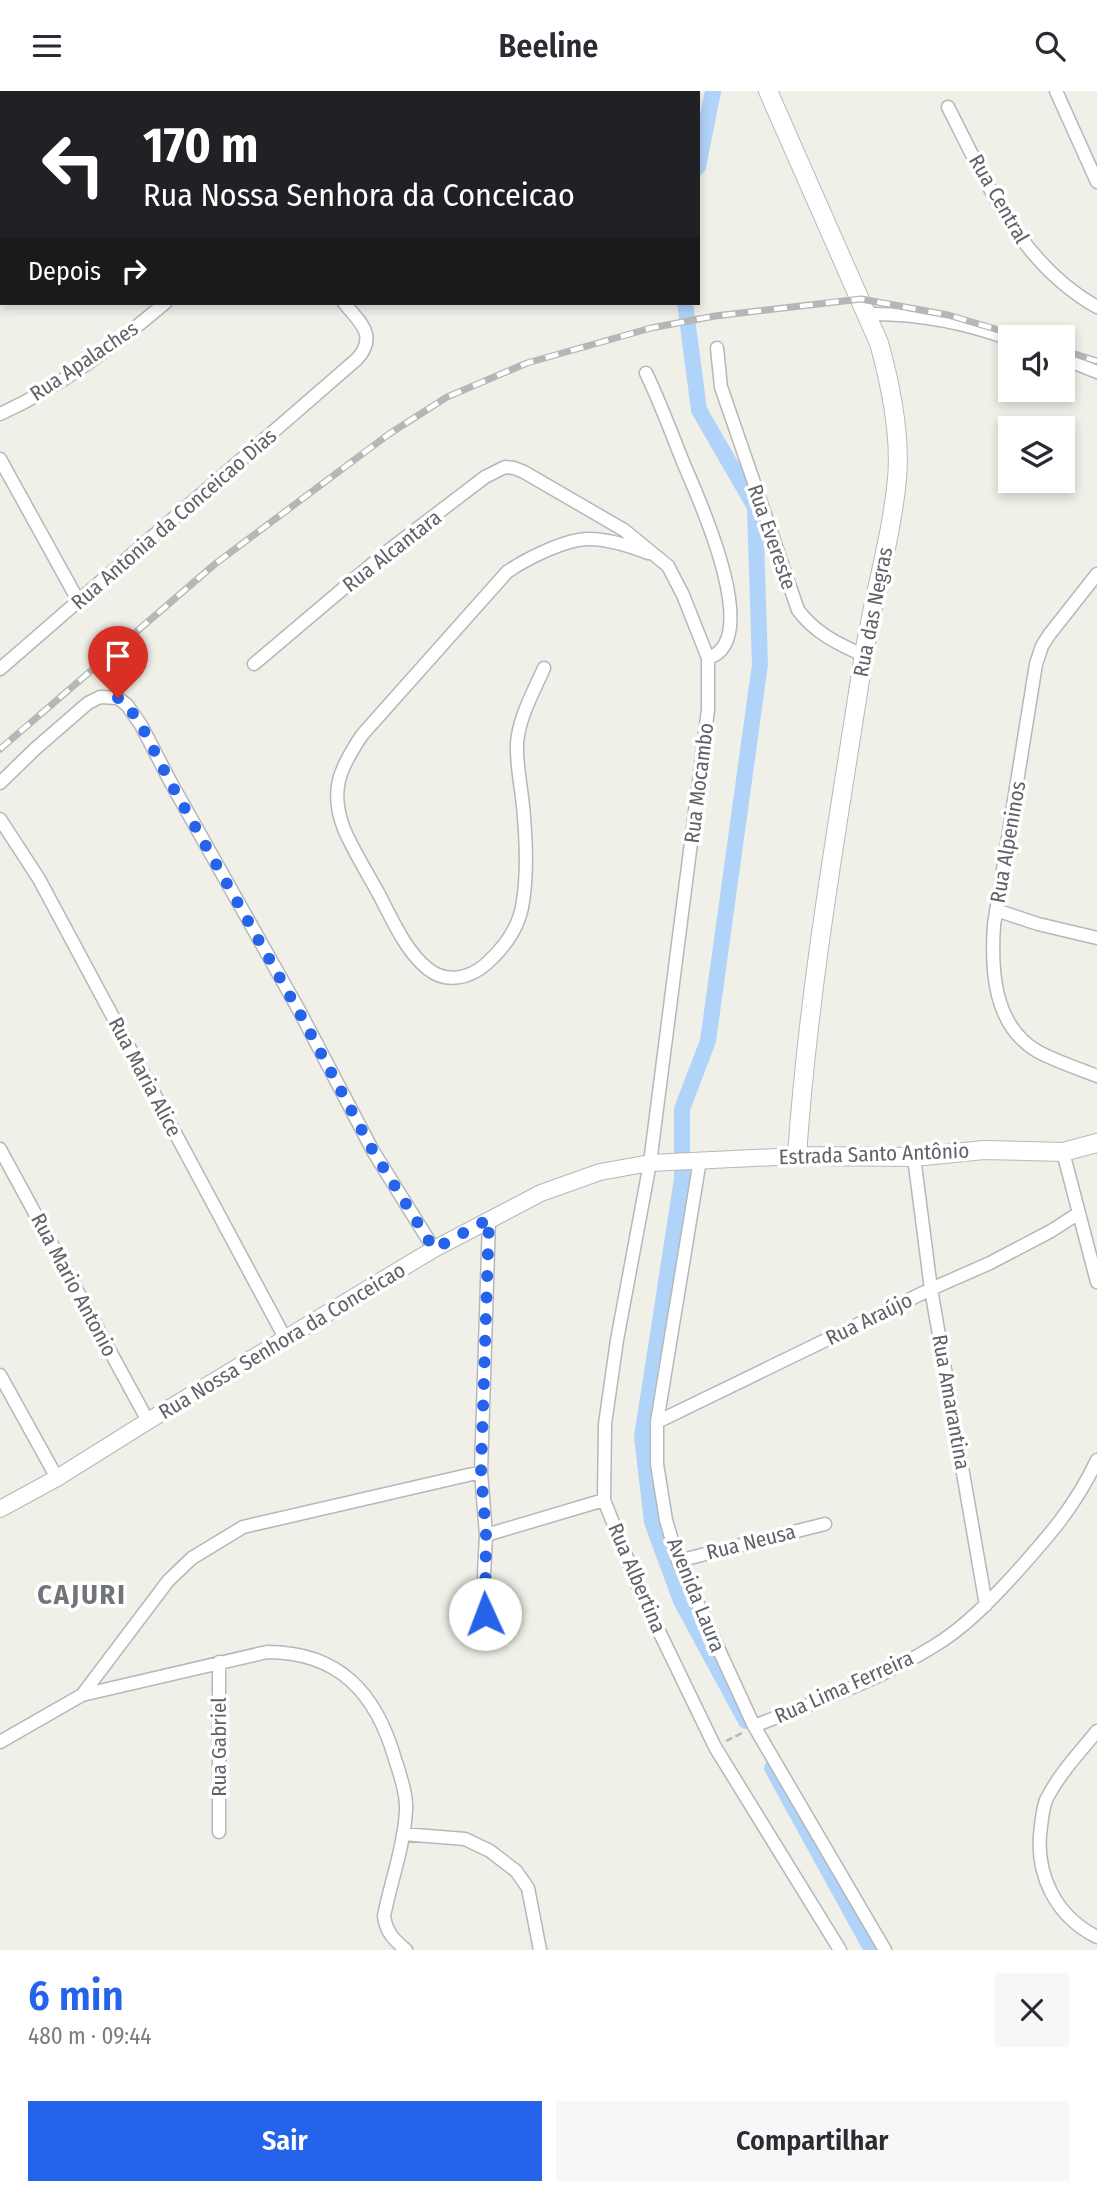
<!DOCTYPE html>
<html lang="pt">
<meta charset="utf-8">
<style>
body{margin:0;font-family:"Fira Sans Condensed",sans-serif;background:#f7f7f7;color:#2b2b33;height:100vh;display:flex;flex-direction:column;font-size:26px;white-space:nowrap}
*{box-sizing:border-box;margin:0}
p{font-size:23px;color:#7c7c81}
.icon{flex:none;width:38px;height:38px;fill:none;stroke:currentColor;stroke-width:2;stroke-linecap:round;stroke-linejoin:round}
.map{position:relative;height:1859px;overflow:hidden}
.details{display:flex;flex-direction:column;background:#fff;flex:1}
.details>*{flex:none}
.guide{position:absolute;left:0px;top:0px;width:700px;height:214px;box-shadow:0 4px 10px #0003;background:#202124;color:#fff;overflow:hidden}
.buttons{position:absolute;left:998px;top:234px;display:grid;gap:14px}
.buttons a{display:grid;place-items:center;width:77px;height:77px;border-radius:0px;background:#fff;box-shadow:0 4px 10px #0003;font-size:35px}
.pin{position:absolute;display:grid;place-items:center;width:60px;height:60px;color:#fff;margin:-72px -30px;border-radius:50% 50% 50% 0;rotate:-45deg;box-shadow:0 0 7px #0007}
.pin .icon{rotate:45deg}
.me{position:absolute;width:77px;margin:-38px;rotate:358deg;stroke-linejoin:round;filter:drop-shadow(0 0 5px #0008)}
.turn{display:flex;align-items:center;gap:24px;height:147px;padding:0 28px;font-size:32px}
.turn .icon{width:91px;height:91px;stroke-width:2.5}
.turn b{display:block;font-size:49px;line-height:60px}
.then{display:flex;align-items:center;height:66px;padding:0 28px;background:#0003;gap:14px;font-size:26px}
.round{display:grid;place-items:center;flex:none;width:74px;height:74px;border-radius:0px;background:#f7f7f7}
.overview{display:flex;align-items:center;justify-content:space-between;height:119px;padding:0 28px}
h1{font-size:42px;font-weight:600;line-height:52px;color:#2563eb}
.primary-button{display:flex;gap:14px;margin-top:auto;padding:14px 28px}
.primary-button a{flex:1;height:80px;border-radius:0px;background:#2563eb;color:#fff;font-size:28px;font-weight:600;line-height:80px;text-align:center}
.primary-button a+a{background:#f7f7f7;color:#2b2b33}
header{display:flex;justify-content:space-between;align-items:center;height:91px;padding:0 28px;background:#fff;font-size:32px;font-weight:600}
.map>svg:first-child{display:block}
</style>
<header><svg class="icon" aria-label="menu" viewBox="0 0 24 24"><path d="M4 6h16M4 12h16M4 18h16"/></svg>Beeline<svg class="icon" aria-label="search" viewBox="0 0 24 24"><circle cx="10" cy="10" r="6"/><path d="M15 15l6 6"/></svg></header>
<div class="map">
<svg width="1097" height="1859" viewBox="0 0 1097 1859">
<rect width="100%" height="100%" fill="#f0efe8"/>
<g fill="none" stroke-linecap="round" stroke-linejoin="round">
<path stroke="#b0d4f9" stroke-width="16" d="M698,76L713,0
M685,212L699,319L755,416L760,573L708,950L682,1018V1088L642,1346L652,1431L681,1510L746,1630
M772,1677L872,1859"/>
<g stroke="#b5b7bb" stroke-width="15">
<path id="minor" d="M374,0L375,2
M602,0L607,2
M1056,0L1097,91
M166,2L168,0
M429,2L431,0
M654,2L660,0
M948,16C987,92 1019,172 1097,216
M0,138L2,137
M867,223C917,222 963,231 1010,248
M717,257L721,296L798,519C815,542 838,553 863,564
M1062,267L1097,281
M646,282C660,311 671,341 683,371C697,404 765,550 708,567
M0,323C62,295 114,255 165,212
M0,368L79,511
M1097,483L1049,544L1042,555L1036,573L994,834C991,878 993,934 1037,960C1055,970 1077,977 1097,985
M254,573L384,463L485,386L505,376L514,377L524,381L624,439L668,475L683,504L708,567V619L650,1072L617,1249L605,1333L604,1409L642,1505L715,1656L840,1859
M544,577C534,600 519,626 517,652C516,673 521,694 523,715C526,746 528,779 523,810C520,835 504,857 486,873C470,887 447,893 428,878C404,859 391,825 376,798C365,778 353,759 344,738C329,699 340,677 362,644L507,481C526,468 565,448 589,448C609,448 630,455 648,462
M0,578L357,268C378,245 360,231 344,212
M0,692L35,658L88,612L100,606L118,607L127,614L141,634L170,690L300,921L373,1060L434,1158
M0,728L39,788L285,1247
M996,819L1038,833L1097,847
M0,1058L148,1330
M1063,1061L1097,1191
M914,1066L931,1198L986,1514
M700,1069L657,1331V1373L666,1429L678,1470L754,1635L885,1859
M0,1284L57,1387
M657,1331L931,1198L990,1172L1051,1140L1079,1122
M486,1444L604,1409
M678,1470L825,1433
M486,1543L484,1483L486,1444L481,1381L489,1128
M219,1571V1741
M82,1604L168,1490L192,1467L243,1436L481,1381
M754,1635C815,1611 878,1590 934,1555C964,1537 990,1510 1013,1485C1048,1446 1075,1416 1097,1369
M1097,1640C1079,1662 1059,1683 1046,1709C1043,1717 1042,1727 1041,1735C1034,1782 1055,1825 1097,1846
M0,1651L82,1604L267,1561C339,1561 376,1602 395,1668C400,1684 407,1703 406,1720C404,1755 391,1790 384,1825C386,1841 394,1849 406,1859
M403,1743L465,1748L490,1760L516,1780L528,1797L540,1859"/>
</g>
<g stroke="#b5b7bb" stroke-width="18">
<path id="tertiary" d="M0,1418L57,1387L148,1330L434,1158L541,1102L600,1081L650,1072L797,1065"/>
</g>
<g stroke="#b6b9be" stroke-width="20">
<path id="secondary" d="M768,0L879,252C891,295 901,343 897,388C891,451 871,513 862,576C837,738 808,901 797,1065L914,1066L984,1059L1063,1061L1097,1052"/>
</g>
<path stroke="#a0c6ae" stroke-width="2.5" stroke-dasharray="7 3.5" stroke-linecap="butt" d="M726,1650L742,1642"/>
<use href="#minor" stroke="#fff" stroke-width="12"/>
<use href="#tertiary" stroke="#fff" stroke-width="16"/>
<use href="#secondary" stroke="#fff" stroke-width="18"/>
<g stroke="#b6b6b7" stroke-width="7">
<path id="rail" d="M1062,259L1097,270
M0,658L215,473L389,343L447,306L527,272L651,237L715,225L861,208L948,224L1026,247"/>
</g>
<use href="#rail" stroke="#fff" stroke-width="4.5" stroke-dasharray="13" stroke-linecap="butt"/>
</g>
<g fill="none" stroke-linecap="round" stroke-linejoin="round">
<path stroke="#2563eb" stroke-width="12" stroke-dasharray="0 21.6" d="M118,607L127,614L141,634L170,691L299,921L373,1060L434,1158L489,1128L481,1381L486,1444L485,1523"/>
</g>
<g text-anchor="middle" stroke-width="7" stroke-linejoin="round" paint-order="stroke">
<g font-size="21" fill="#5f6267" stroke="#fff">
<text transform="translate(999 108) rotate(60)" y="7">Rua Central</text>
<text transform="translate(84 270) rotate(-34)" y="7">Rua Apalaches</text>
<text transform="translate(174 428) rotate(-41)" y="7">Rua Antonia da Conceicao Dias</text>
<text transform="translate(772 446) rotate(71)" y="7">Rua Evereste</text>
<text transform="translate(392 460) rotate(-38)" y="7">Rua Alcantara</text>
<text transform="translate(873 521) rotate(-79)" y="7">Rua das Negras</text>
<text transform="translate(699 692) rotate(-83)" y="7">Rua Mocambo</text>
<text transform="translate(1008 751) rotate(-80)" y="7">Rua Alpeninos</text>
<text transform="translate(145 986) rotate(62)" y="7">Rua Maria Alice</text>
<text transform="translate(874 1063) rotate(-2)" y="7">Estrada Santo Antônio</text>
<text transform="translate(74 1194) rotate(62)" y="7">Rua Mario Antonio</text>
<text transform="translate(869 1228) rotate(-26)" y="7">Rua Araújo</text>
<text transform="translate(282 1250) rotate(-31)" y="7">Rua Nossa Senhora da Conceicao</text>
<text transform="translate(951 1311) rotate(80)" y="7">Rua Amarantina</text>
<text transform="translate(751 1451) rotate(-14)" y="7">Rua Neusa</text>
<text transform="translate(637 1487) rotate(67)" y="7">Rua Albertina</text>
<text transform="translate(696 1504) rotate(68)" y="7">Avenida Laura</text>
<text transform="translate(844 1596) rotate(-24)" y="7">Rua Lima Ferreira</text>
<text transform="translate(219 1656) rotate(-90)" y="7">Rua Gabriel</text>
</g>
<g font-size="28" font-weight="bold" letter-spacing="2" fill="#717479" stroke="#fff">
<text x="82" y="1513">CAJURI</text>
</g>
</g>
</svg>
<div class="buttons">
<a><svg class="icon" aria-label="sound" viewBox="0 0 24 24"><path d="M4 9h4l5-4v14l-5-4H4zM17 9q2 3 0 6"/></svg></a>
<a><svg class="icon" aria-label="layers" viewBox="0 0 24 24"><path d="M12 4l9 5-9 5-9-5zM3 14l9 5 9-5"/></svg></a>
</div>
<div class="pin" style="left:118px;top:607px;background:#d93025"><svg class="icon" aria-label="arrive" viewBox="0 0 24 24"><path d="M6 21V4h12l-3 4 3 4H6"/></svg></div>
<svg class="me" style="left:485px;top:1523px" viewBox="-20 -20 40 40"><circle r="19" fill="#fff"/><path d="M0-13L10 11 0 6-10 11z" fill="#2563eb"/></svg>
<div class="guide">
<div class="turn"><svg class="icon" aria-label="left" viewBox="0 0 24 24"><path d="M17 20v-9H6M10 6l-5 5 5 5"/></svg><div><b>170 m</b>Rua Nossa Senhora da Conceicao</div></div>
<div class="then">Depois<svg class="icon" aria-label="right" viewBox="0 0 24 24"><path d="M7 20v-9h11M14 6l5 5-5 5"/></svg></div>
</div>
</div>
<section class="details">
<div class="overview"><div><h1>6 min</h1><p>480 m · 09:44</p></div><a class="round"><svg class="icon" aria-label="close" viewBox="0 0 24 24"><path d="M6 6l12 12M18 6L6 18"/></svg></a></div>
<div class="primary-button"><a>Sair</a><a>Compartilhar</a></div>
</section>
